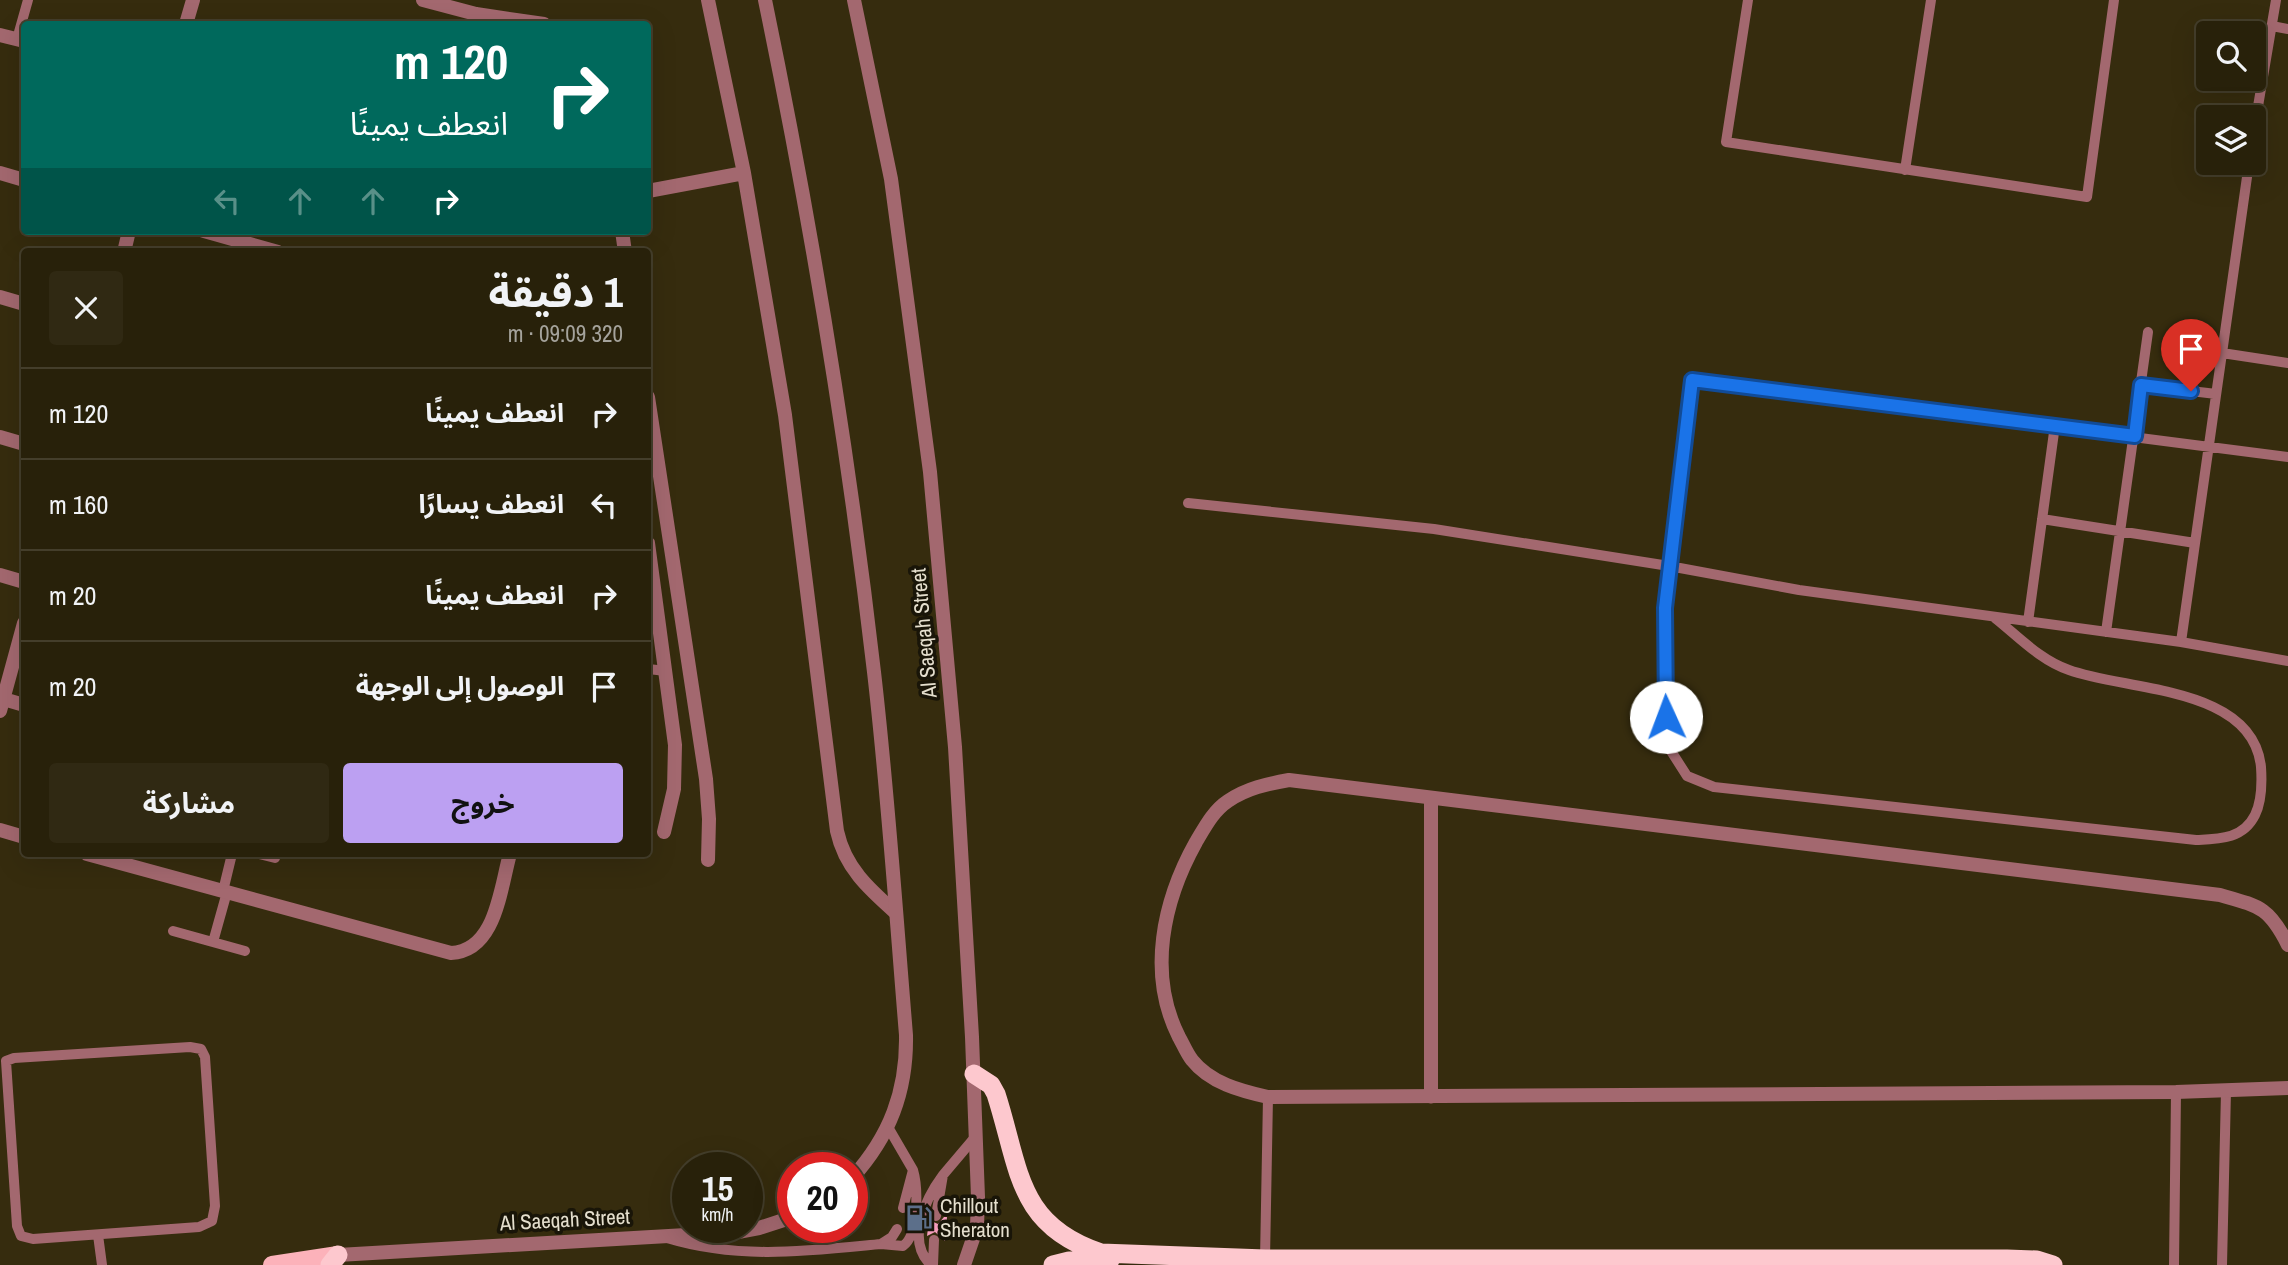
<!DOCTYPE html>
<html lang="ar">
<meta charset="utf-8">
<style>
body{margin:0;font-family:"Archivo Narrow","Noto Sans Arabic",sans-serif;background:#302913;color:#f1f3f6;direction:rtl;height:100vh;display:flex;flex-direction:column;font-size:26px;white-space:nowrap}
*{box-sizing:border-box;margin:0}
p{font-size:23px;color:#a5a39c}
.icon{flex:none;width:38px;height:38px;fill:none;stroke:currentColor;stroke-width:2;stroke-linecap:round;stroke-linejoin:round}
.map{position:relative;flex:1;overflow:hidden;direction:ltr}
.drawer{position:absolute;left:21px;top:248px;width:630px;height:609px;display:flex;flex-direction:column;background:#28210a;border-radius:7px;box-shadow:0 7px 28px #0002,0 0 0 2px #443e2b;direction:rtl}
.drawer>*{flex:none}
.banner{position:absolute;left:21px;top:21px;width:630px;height:214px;border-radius:7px;box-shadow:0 7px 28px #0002,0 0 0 2px #443e2b;direction:rtl;background:#00695c;color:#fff;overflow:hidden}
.buttons{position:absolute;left:2196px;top:21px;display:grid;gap:14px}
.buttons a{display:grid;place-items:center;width:70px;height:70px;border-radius:7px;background:#28210a;box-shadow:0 7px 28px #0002,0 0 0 2px #443e2b;font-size:35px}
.speed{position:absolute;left:672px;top:1152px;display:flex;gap:14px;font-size:35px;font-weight:700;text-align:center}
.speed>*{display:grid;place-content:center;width:91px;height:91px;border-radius:50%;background:#28210a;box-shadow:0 7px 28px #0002,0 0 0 2px #443e2b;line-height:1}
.speed small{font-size:18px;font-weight:400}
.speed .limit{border:10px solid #d22;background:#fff;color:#111}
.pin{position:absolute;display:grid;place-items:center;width:60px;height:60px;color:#fff;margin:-72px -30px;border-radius:50% 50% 50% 0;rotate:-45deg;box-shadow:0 0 7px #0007}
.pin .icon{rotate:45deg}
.me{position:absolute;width:77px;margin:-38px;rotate:358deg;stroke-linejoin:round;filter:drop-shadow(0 0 5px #0008)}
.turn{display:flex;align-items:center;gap:24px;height:147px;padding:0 28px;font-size:32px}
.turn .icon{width:91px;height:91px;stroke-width:2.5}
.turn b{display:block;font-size:49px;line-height:60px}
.lanes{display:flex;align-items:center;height:66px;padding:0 28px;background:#0003;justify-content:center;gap:35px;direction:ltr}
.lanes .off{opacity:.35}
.round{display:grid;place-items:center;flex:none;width:74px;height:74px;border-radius:7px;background:#302913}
.overview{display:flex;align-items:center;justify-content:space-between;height:119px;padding:0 28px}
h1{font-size:42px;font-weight:700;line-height:52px}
.action{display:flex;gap:14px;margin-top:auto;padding:14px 28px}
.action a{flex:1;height:80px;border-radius:7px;background:#bca0f2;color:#111;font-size:28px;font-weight:700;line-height:80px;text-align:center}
.action a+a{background:#302913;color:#f1f3f6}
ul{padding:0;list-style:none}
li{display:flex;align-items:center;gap:21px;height:91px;padding:0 28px;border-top:2px solid #443e2b}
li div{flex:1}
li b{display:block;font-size:26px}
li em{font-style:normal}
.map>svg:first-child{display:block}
</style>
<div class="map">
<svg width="2288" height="1265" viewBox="0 0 2288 1265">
<rect width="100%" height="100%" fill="#362c0e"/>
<path fill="#f69dbc" d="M944,1217H947L945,1241L935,1232L927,1236L929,1220L938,1224Z"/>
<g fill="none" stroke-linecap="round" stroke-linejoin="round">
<path stroke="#a3686f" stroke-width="10" d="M1748,0L1726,142L2087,197L2114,0
M2272,26L2288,29
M17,39L28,0
M2254,130L2276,0
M1905,170L1931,0
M2222,353L2288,363
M2141,385L2216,394
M1188,503L1434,529L1669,566L1799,590L2181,642L2288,661
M2042,519L2195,543
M1995,618C2019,637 2040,660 2069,670C2127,691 2253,686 2261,767C2262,782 2262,801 2255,815C2243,839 2220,839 2196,840L1714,787L1687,776L1671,751L1666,717V608L1692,380L2288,457
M2028,622L2055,425
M2106,632L2148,332
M2181,642L2249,163
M648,669L666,671
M259,854L275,858
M223,891L232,854
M173,931L245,951
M213,942L227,892
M190,1047L201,1049L205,1057L215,1206L212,1221L199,1227L33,1239L21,1236L17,1226L6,1061L14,1058Z
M888,1127L913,1170L903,1208
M936,1216L943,1175L976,1136
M98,1235L102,1265
M667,1238C739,1260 808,1251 881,1244L892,1237L897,1229
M881,1244L903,1246C919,1235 918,1187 913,1170
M1265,1259L1268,1097
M931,1265C905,1240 926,1198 943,1175
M933,1265L934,1240
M2174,1265L2176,1092
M2222,1265L2226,1091"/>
<path stroke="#a3686f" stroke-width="14" d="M423,0L476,14L544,24
M708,0L744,173L785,415L837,831C845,868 869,889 896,913
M186,24L193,0
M0,35L24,41
M0,173L24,180
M648,191L744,173
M204,231L278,252
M622,231L625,252
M124,252L129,231
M0,297L24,304
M648,397L706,779L709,819L708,860
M0,437L24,444
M648,543L675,745L674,789L664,832
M0,575L24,582
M0,698L24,705
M0,711L24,623
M0,830L24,837
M87,854L451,953C496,951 500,889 510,854
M2288,945C2269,907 2259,906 2220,895L1289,780C1267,784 1247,788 1228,801C1213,811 1205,827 1196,842C1163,901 1147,974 1179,1037C1183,1044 1187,1054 1192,1060C1210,1083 1241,1091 1268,1097L2176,1092L2288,1088
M1431,1097V798"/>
<path stroke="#a3686f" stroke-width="14" d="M765,0C811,222 848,447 874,672C888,793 896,914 906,1035C907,1091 890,1136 852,1178
M854,0L891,179L930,472L955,747L972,1037L978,1197L977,1227L964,1265
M338,1255L738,1232L759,1228L793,1217"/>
<path stroke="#fcb2ba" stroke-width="18" d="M272,1265L338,1255"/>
<path stroke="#fdc8ce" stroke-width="19" d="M974,1074L991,1085L996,1094C1020,1168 1016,1225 1101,1253L1265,1259H2007L2037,1260L2053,1265
M330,1265L338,1255
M1053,1265L1069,1261L1110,1260"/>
</g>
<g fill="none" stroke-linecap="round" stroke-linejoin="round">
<g stroke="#114b97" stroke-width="18">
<path id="route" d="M1666,717L1665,608L1692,380L2135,436L2141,385L2191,391"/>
</g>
<use href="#route" stroke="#1a73e8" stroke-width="12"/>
</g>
<defs>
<g id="fuel-bare" transform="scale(2.1)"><path d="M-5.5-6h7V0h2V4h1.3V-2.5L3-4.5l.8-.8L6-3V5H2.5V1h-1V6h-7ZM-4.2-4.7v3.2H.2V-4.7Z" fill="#5c6f8a" stroke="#191508" stroke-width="2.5" paint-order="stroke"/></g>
</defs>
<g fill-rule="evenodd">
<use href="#fuel-bare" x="919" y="1218"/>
</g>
<g text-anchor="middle" stroke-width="7" stroke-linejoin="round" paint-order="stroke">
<g font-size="21" fill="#e5dfce" stroke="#191508">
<text transform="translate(924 633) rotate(-95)" y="7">Al Saeqah Street</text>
<text transform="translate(565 1220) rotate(-3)" y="7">Al Saeqah Street</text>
</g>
<g font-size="21" fill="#e5dfce" stroke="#191508" text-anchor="start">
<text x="940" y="1213">Chillout<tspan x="940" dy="24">Sheraton</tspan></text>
</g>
</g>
</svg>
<div class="buttons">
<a><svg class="icon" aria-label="search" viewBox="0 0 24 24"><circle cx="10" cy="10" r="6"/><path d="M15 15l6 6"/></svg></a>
<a><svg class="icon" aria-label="layers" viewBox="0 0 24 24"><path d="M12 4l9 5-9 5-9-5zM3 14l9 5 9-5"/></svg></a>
</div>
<div class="speed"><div>15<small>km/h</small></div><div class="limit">20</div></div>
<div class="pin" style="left:2191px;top:391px;background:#d93025"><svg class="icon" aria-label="arrive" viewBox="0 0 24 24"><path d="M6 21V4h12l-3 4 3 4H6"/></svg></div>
<svg class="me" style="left:1666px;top:717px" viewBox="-20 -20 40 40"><circle r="19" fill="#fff"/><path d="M0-13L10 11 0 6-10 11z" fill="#1a73e8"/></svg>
<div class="banner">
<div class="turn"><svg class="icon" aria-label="right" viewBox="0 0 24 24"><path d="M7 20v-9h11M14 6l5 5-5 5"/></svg><div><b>120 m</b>انعطف يمينًا</div></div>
<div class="lanes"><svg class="icon off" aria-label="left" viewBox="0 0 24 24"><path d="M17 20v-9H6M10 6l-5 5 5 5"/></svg><svg class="icon off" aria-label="ahead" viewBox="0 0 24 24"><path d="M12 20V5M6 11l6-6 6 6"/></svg><svg class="icon off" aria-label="ahead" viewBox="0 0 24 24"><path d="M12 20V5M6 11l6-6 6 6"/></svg><svg class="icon" aria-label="right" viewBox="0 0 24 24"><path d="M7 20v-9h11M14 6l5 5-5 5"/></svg></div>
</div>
<section class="drawer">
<div class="overview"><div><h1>1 دقيقة</h1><p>320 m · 09:09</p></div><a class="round"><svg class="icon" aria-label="close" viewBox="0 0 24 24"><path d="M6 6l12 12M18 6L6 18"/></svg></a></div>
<ul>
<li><svg class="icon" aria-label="right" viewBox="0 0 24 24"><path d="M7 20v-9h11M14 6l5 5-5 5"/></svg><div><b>انعطف يمينًا</b></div><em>120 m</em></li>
<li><svg class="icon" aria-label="left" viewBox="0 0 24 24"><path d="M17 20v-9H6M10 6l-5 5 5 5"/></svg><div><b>انعطف يسارًا</b></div><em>160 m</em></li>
<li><svg class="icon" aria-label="right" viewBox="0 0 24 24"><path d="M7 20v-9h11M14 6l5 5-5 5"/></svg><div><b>انعطف يمينًا</b></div><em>20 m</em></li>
<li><svg class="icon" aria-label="arrive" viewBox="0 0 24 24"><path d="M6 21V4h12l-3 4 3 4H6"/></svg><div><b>الوصول إلى الوجهة</b></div><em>20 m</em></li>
</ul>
<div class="action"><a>خروج</a><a>مشاركة</a></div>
</section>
</div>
